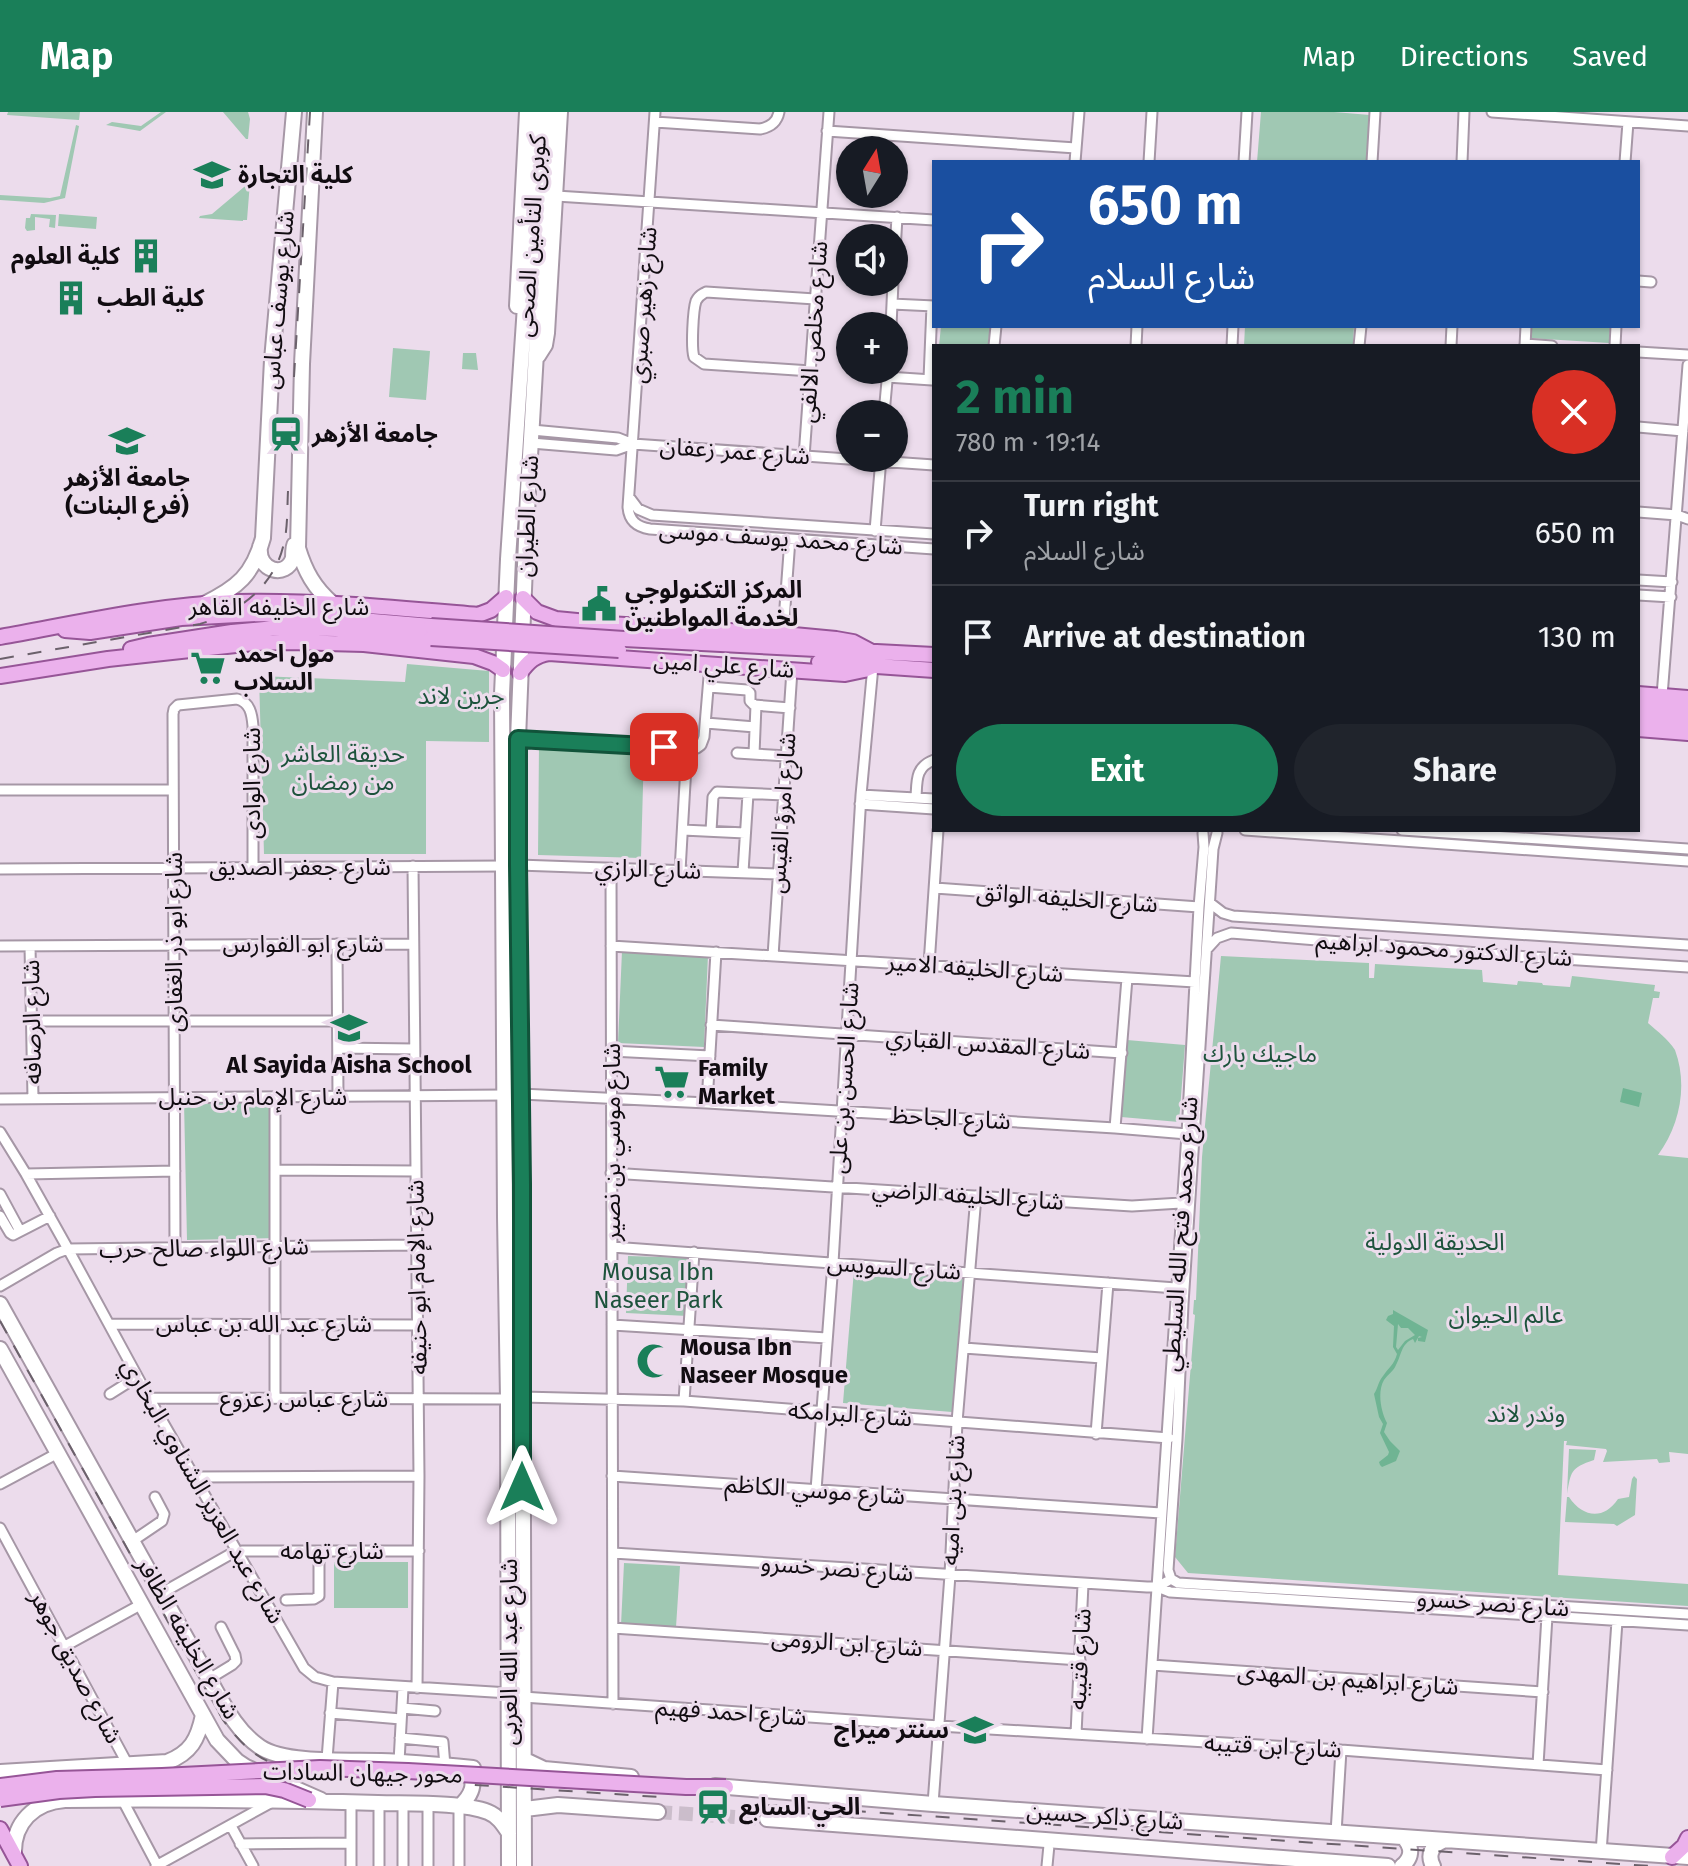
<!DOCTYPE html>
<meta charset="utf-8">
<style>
body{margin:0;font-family:"Fira Sans","Noto Sans Arabic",sans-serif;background:#20242c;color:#f1f3f6;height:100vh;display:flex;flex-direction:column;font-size:30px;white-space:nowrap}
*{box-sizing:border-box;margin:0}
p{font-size:26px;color:#9ea1a6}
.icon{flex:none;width:44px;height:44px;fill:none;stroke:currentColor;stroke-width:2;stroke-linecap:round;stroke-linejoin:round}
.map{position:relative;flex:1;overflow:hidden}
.sheet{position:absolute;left:932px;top:232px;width:708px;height:488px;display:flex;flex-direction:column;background:#171b24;border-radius:0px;box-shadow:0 2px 6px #0004}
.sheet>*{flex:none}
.top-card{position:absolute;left:932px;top:48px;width:708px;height:168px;border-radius:0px;box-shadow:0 2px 6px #0004;background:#1a4fa0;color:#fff;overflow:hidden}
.needle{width:52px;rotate:11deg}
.tools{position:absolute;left:836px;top:24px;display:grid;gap:16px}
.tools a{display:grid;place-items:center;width:72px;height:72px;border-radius:50%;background:#171b24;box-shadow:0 2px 6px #0004;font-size:40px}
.pin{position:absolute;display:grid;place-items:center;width:68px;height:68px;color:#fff;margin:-34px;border-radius:16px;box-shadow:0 4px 12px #0006}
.me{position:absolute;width:88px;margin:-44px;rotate:0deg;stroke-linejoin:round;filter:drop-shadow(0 0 6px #0008)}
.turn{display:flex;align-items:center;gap:28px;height:168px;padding:0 24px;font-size:36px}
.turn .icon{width:104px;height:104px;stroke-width:2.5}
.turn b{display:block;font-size:56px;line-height:68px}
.round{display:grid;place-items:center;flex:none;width:84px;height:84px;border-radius:42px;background:#20242c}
.headline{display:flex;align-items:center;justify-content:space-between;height:136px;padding:0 24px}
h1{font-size:48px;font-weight:700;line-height:60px;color:#1a7f59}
.button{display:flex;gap:16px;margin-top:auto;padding:16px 24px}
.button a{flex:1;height:92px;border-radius:48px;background:#1a7f59;color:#fff;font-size:32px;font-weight:700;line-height:92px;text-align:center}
.button a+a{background:#20242c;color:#f1f3f6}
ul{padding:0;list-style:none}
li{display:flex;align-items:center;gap:24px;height:104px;padding:0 24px;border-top:2px solid #363941}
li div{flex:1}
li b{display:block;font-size:30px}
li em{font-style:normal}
header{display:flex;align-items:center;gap:48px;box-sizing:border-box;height:112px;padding:0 40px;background:#1a7f59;color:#fff}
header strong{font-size:38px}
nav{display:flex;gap:44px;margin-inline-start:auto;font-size:28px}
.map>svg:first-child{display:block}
</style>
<header>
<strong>Map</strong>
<nav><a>Map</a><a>Directions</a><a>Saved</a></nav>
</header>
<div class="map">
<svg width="1688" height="1754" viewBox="0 0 1688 1754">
<rect width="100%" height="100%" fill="#ecdcec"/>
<path fill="#a0c8b3" d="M8,0H80L79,8L7,3Z
M161,0H166L140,19L106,13L112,10L141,14Z
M223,0H248L250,7L248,27H246Z
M1261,0H1334L1370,3L1366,50H1257Z
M76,13L79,14L65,86L44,91L0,88V83L50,86L60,84Z
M250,70L247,108H243V109L199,106L200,104L212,102Z
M31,102L56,103L55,116L49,115L50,107L35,105V118L27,119L25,116L26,106H30Z
M59,102L97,105L96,117L58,114Z
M941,214H990L988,234H939Z
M1245,214H1354L1353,234H1244Z
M1529,214H1610L1609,231L1528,226Z
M393,236L430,239L426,288L389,285Z
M463,241H476L478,258L462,257Z
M407,552L489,559V630L426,629V742H264L259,564L405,570Z
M539,633L644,638L641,746L538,743Z
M622,839L708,843L704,935L618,931Z
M1221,844L1369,851V866H1374L1375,852L1482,858L1483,870L1517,873L1518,869L1542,871L1543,873L1570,875L1572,864L1655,873L1654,879L1660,880L1659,886H1653L1648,911C1658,920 1668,927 1675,938C1688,973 1680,1013 1658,1043L1688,1046V1342L1669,1340L1670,1350L1659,1351L1657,1347L1603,1350L1607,1339L1606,1337L1566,1333L1567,1329H1564L1558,1463L1688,1472V1494L1188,1461L1175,1445L1195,1203L1193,1202L1194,1188H1196L1202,1045Z
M1127,928L1185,933L1179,1010L1121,1005Z
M275,988L278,1126L187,1128L184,990Z
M628,1144L690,1146L688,1204L626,1201Z
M854,1158L963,1166L952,1300L843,1291Z
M1569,1337L1596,1338L1594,1348C1570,1356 1571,1360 1567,1382Z
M1634,1364L1637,1367L1635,1403L1617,1414L1614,1412L1565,1410L1567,1385H1569C1583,1406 1604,1408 1618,1387L1629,1385L1632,1367Z
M334,1450H408V1496H334Z
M624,1451L680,1454L676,1515L621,1513Z"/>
<path fill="#6fb493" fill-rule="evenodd" d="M1623,976L1642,981L1639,995L1620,990Z
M1393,1198L1428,1218L1425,1230L1418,1229V1226L1422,1225L1419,1224L1415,1231L1413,1227C1401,1232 1402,1242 1396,1253C1394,1259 1388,1262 1384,1268C1377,1280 1381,1300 1387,1311L1384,1320L1390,1329L1400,1339L1396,1349L1382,1355L1380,1353L1379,1350L1388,1343L1389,1340L1380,1321L1383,1312L1379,1305L1374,1282C1378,1276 1378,1270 1383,1264C1389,1255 1394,1253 1397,1242L1393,1235L1394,1214L1386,1208L1388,1204L1393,1202ZM1398,1212L1401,1216H1408L1415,1223L1405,1229L1398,1238L1396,1235Z"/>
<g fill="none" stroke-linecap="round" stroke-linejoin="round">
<path stroke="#cbbdcb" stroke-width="14" stroke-dasharray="14 7" stroke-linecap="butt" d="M658,1700L767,1707"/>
<g stroke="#a697a6" stroke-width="13">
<path id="street" d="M655,0L628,395C629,409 637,415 650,417L934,437
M1492,0L1688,14
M655,10L760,17C771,15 777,10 779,0
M827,19L1076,36
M1075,50L1079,0
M1149,50L1152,0
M1244,50L1247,0
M1372,50L1375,0
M1462,50L1464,0
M1625,50L1628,10
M556,84L934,108
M894,156L897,105
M1638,169L1651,170
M892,192L934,194
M891,214L893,170
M1525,232L1552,234
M994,234L996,214
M1136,234L1137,214
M1232,234L1233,214
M1359,234L1361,214
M1451,234L1452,214
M1525,234L1526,214
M1615,234L1616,214
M1638,240L1688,243
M811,259L704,252L694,245C691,236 693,198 696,189C699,183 701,183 706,180L815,187
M887,265L932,268
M929,267L932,194
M884,302L888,258
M1638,315L1683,319
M532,318L618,326L633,332L934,353
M531,331L616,338L633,332
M804,345L829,0
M629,385L638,397L652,403L934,422
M1638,400L1677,403L1688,407
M875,419L881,346
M1638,468L1672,470
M1638,483L1671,485
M783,522L790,427
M709,575L747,578L750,581V589L754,593L790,596
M1662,584L1688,253
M706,611L755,615
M518,627L697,636L701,633L704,625L710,553
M737,641L787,644
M754,642L756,593
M0,678H173
M861,683L934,687
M916,686C917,669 915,655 934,648
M860,692L934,697
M683,718L745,721
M1245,718L1688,749
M1402,718L1688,737
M711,719L713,685L717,680L784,683
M518,753L778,762
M413,754L419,1364L417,1576
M611,756L613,1592
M0,757L504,754
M680,759L687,636
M743,760L748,682
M935,776L1199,795
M1210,791L1223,801L1233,804L1688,833
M337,832L338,984
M0,834L413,832
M30,834L33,986
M611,834L1195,870
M1207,837L1217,826L1231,821L1516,844L1688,855
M773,844L792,558
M929,853L938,718
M32,909H338
M711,913L1122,941
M338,936L414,937
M611,939L710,944
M521,982L707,991L1115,1016L1187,1022
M0,987L505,983
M707,991L716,840
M1115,1016L1127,866
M0,1020L26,1062L68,1137L149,1286L304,1556L315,1565L333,1570L509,1581
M275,1058L416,1059
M611,1061L1132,1094L1181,1091
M26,1062L175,1059
M0,1082L20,1119
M0,1104L10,1121L13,1123L50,1104
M612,1135L1176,1176
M175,1136L173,602L174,597L178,593L237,587C250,590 252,602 253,614V755
M0,1174L57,1141L68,1137L417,1133
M109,1212L418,1213
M612,1213L827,1226
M964,1236L1102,1246
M110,1282L137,1265
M522,1285L684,1289L1169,1326
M149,1286L508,1287
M275,1286V985
M684,1289L694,1140
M1096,1322L1108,1171
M612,1364L1161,1401
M195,1365L419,1364
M0,1372L58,1341
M816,1378L833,1151L861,683L873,554
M0,1416L128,1653
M131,1430L162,1409L164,1402L155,1385
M613,1441L1147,1475H1158L1171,1467
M1171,1467L1168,1458L1177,1327L1183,1192L1213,737L1217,721
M1171,1467L1178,1471L1688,1502
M1158,1475L1170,1480L1688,1513
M160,1482L229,1443L242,1439H419
M286,1488L314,1487L319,1484V1439
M613,1516L1080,1548
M65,1534L142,1492
M1152,1553L1543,1580
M209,1567L232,1553L236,1549L235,1543L221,1515
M523,1585L939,1614L1341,1638L1607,1658
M402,1596L435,1599
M330,1601L401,1607
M1076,1622L1083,1472
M400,1626L443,1630L445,1654
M1147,1627L1187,1022L1199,795L1204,735L1203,721
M327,1647L333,1570
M399,1650L403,1576
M1538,1653L1547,1504
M122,1687L157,1753
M933,1692L950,1463L957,1310L976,1084
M428,1693V1754
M231,1714L253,1754
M1336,1721L1341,1638
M240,1732L351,1731
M1601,1741L1617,1509
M156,1754L272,1690
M351,1754V1690
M379,1754V1691
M403,1754V1692
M459,1754V1695
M1047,1754L1049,1733L1054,1728"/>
</g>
<g stroke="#a697a6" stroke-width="18">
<path id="secondary" d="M315,0L302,252L298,436C305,459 314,476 333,492
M517,194L527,0
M538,244L545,233L547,221L560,0
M260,435C257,459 286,467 293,446C293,445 293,434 294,433
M204,492C237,476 253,463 263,426L272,248L294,0
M0,1192L209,1567C223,1591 236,1619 260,1635C285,1652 350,1648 381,1649C411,1650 442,1653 473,1656
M0,1237L217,1628L237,1649L246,1655L321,1688
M525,1648L544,1657L631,1665
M0,1660L167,1650C191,1641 198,1627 203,1603
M715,1674L933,1692L1688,1745
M459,1695C472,1683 478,1671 466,1656
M525,1697L558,1693L658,1700
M767,1707L1388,1754
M14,1742C13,1711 34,1690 65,1688C169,1687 274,1688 378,1691C406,1692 462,1690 488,1700C498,1704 503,1712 509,1721
M509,1754L508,1287L505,1105L502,582L508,447L538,0
M524,1754L522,1072L518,753V627L528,379L550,0
M1402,1754C1412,1746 1413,1736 1404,1726
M1433,1754C1427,1743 1432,1733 1443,1729"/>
</g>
<g stroke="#965597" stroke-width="18">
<path id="primary" d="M523,486L537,500L556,507L608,512L783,522L836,527L853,530L870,539
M65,518L90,520L181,506L257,502L314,504L431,514
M0,525C78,511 156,493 235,490C316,488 397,496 478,503L491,498L506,485
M624,527L934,543
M131,537L148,533L232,520L275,516L336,517L431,526
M819,550L934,558
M520,561C528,550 535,543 549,541L845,562L864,558L873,554
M0,564L108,547L254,531L289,530L364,532L474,544L493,551L503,558
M1638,582L1688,586
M1638,595L1688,599
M1638,606L1688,610
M1638,617L1688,621
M0,1717L20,1754
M1672,1745L1684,1734L1688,1726"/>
</g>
<use href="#street" stroke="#fff" stroke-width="9"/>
<use href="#secondary" stroke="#fff" stroke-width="14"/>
<use href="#primary" stroke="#ebb1ec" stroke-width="14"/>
<path stroke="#6b616b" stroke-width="2" stroke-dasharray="14 14" stroke-linecap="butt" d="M294,265L310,0
M0,547L200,512C238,501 273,475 283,435C288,417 287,398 288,379
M0,1209L223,1608C249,1643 265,1652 308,1662L659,1685
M768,1693L1650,1754"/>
<g stroke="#965597" stroke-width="18" stroke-linecap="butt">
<path id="primary-bridge" d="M431,514L624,527
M431,526L619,538
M0,1674L57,1667L162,1664L320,1656L408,1659L686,1675H726
M0,1687L59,1679L95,1677L265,1674L284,1678L309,1688"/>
</g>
<use href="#primary-bridge" stroke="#ebb1ec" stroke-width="14"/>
</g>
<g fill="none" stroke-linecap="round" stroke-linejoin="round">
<g stroke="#11533a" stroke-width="20">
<path id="route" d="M522,1375V1072L518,753V627L664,635"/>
</g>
<use href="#route" stroke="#1a7f59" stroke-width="14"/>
</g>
<defs>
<g id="university-bare" transform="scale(2.76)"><path d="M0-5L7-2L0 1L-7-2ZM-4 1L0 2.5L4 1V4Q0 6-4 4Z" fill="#1a7f59" stroke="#ecdcec" stroke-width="2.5" paint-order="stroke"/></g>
<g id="building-bare" transform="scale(2.76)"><path d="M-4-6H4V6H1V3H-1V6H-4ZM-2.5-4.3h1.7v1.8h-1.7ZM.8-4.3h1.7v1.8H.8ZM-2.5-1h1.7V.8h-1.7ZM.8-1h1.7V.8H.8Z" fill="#1a7f59" stroke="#ecdcec" stroke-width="2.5" paint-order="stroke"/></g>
<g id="station-bare" transform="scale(2.76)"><path d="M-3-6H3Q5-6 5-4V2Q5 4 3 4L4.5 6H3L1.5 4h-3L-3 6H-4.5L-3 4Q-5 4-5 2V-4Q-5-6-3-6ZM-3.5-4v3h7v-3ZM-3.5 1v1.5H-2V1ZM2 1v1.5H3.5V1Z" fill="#1a7f59" stroke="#ecdcec" stroke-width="2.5" paint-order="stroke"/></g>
<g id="civic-bare" transform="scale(2.76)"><path d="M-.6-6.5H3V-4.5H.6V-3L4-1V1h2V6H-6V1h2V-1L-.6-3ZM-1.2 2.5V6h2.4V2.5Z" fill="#1a7f59" stroke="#ecdcec" stroke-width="2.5" paint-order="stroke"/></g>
<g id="supermarket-bare" transform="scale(2.76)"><path d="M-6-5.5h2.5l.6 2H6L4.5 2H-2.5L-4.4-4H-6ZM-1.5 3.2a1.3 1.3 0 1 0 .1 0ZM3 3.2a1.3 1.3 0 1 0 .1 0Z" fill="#1a7f59" stroke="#ecdcec" stroke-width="2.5" paint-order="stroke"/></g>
<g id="school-bare" transform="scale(2.76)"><path d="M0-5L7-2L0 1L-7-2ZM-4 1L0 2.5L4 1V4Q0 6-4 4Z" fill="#1a7f59" stroke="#ecdcec" stroke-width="2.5" paint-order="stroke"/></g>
<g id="mosque-bare" transform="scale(2.76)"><path d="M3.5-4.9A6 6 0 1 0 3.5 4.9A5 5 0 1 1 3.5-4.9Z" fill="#1a7f59" stroke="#ecdcec" stroke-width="2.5" paint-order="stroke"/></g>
</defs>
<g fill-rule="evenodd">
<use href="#university-bare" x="212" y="63"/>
<use href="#building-bare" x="146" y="144"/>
<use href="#building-bare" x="71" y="186"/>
<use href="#station-bare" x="286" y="322"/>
<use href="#university-bare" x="127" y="329"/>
<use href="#civic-bare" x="599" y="492"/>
<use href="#supermarket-bare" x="208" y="556"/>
<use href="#school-bare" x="349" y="916"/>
<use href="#supermarket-bare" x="672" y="970"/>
<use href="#mosque-bare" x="654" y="1249"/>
<use href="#school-bare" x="975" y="1618"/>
<use href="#station-bare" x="713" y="1695"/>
</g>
<g text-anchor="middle" stroke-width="6" stroke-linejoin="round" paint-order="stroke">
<g font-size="24" font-weight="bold" fill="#110c11" stroke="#ecdcec" text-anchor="start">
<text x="238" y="71">كلية التجارة</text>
<text x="120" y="152" text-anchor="end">كلية العلوم</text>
<text x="97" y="194">كلية الطب</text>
<text x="312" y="330">جامعة الأزهر</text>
<text x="127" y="374" text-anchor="middle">جامعة الأزهر<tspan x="127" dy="28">(فرع البنات)</tspan></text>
<text x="625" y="486">المركز التكنولوجي<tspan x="625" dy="28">لخدمة المواطنين</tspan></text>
<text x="234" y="550">مول احمد<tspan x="234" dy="28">السلاب</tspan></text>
<text x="349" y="961" text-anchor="middle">Al Sayida Aisha School</text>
<text x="698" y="964">Family<tspan x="698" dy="28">Market</tspan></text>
<text x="680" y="1243">Mousa Ibn<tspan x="680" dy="28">Naseer Mosque</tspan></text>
<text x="949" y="1626" text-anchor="end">سنتر ميراج</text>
<text x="739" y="1703">الحي السابع</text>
</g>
<g font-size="24" fill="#110c11" stroke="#ecdcec">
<text transform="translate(531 124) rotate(-86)" y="8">كوبرى التأمين الصحى</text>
<text transform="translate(278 188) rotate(-85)" y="8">شارع يوسف عباس</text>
<text transform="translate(643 193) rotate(-86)" y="8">شارع زهير صبري</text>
<text transform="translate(813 220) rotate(-86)" y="8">شارع مخلص الالفي</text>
<text transform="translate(735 339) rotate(4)" y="8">شارع عمر زعفان</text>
<text transform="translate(527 404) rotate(-87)" y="8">شارع الطيران</text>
<text transform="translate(781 426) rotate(4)" y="8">شارع محمد يوسف موسى</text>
<text x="279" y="503">شارع الخليفه القاهر</text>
<text transform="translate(724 553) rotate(4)" y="8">شارع علي امين</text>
<text transform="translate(252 671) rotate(-90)" y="8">شارع الوادى</text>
<text transform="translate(782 701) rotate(-86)" y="8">شارع امرؤ القيس</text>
<text x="300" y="763">شارع جعفر الصديق</text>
<text transform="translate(648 757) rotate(2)" y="8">شارع الرازي</text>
<text transform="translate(1067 786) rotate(4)" y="8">شارع الخليفه الواثق</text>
<text transform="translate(174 830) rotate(-90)" y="8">شارع ابو ذر الغفارى</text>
<text x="303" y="840">شارع ابو الفوارس</text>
<text transform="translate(1444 837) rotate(4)" y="8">شارع الدكتور محمود ابراهيم</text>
<text transform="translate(975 856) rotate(4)" y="8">شارع الخليفه الامير</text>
<text transform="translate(32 910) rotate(-91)" y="8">شارع الرصافه</text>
<text transform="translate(988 932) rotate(4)" y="8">شارع المقدس القباري</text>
<text transform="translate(844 966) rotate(-86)" y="8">شارع الحسن بن على</text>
<text x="253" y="993">شارع الإمام بن حنبل</text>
<text transform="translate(950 1006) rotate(3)" y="8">شارع الجاحظ</text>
<text transform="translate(612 1030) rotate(-90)" y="8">شارع موسي بن نصير</text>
<text transform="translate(968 1083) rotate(4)" y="8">شارع الخليفه الراضي</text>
<text transform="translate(1180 1122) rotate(-86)" y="8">شارع محمد فتح الله السليطي</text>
<text transform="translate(204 1136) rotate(-1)" y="8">شارع اللواء صالح حرب</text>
<text transform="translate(894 1155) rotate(4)" y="8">شارع السويس</text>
<text transform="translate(417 1165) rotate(-91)" y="8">شارع الإمام ابو حنيفه</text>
<text x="264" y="1220">شارع عبد الله بن عباس</text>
<text x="304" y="1295">شارع عباس زعزوع</text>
<text transform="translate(850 1302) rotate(4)" y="8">شارع البرامكه</text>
<text transform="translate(815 1378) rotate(4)" y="8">شارع موسي الكاظم</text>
<text transform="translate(203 1379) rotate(60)" y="8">شارع عبد العزيز الشناوي البخاري</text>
<text transform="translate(953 1388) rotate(-87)" y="8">شارع بنى اميه</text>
<text x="332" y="1447">شارع تهامه</text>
<text transform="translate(837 1456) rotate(4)" y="8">شارع نصر خسرو</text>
<text transform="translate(1493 1491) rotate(4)" y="8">شارع نصر خسرو</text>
<text transform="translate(188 1526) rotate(60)" y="8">شارع الخليفه الظافر</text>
<text transform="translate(847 1531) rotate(4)" y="8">شارع ابن الرومى</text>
<text transform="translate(509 1540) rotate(-90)" y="8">شارع عبد الله العربى</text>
<text transform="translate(1080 1547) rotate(-87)" y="8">شارع قتيبه</text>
<text transform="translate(76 1555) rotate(62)" y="8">شارع صديق جوهر</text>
<text transform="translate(1348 1567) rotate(4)" y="8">شارع ابراهيم بن المهدى</text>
<text transform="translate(731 1600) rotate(4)" y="8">شارع احمد فهيم</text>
<text transform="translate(1273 1634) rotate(3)" y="8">شارع ابن قتيبه</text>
<text transform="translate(363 1661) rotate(1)" y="8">محور جيهان السادات</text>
<text transform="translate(1105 1704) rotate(4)" y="8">شارع ذاكر حسين</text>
</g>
<g font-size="24" fill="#1d533c" stroke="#ecdcec">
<text x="461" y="592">جرين لاند</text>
<text x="343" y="650">حديقة العاشر<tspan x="343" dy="28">من رمضان</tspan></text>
<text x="1260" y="950">ماجيك بارك</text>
<text x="1435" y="1138">الحديقة الدولية</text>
<text x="658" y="1168">Mousa Ibn<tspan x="658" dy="28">Naseer Park</tspan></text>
<text x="1506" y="1211">عالم الحيوان</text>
<text x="1526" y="1310">وندر لاند</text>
</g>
</g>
</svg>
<div class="tools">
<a><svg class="needle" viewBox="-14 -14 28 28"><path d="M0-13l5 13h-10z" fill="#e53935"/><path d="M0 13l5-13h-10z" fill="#9ea1a6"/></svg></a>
<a><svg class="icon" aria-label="sound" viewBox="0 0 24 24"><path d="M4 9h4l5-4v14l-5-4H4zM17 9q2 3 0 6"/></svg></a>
<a>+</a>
<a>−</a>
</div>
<div class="pin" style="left:664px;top:635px;background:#d93025"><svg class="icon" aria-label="arrive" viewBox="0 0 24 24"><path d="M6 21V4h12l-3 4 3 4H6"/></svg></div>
<svg class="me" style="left:522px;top:1375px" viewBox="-20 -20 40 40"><path d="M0-17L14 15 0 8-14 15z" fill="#1a7f59" stroke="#fff" stroke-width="4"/></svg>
<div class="top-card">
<div class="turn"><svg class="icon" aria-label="right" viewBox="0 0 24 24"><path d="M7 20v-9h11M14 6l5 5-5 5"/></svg><div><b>650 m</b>شارع السلام</div></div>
</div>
<section class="sheet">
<div class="headline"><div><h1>2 min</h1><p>780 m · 19:14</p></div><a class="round" style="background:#d93025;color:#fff"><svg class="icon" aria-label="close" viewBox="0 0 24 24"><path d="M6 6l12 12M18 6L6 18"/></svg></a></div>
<ul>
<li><svg class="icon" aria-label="right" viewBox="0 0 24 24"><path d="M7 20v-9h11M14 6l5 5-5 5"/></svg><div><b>Turn right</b><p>شارع السلام</p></div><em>650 m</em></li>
<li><svg class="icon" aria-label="arrive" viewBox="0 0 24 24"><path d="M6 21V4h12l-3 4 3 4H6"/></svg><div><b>Arrive at destination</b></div><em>130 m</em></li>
</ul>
<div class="button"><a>Exit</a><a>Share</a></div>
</section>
</div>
